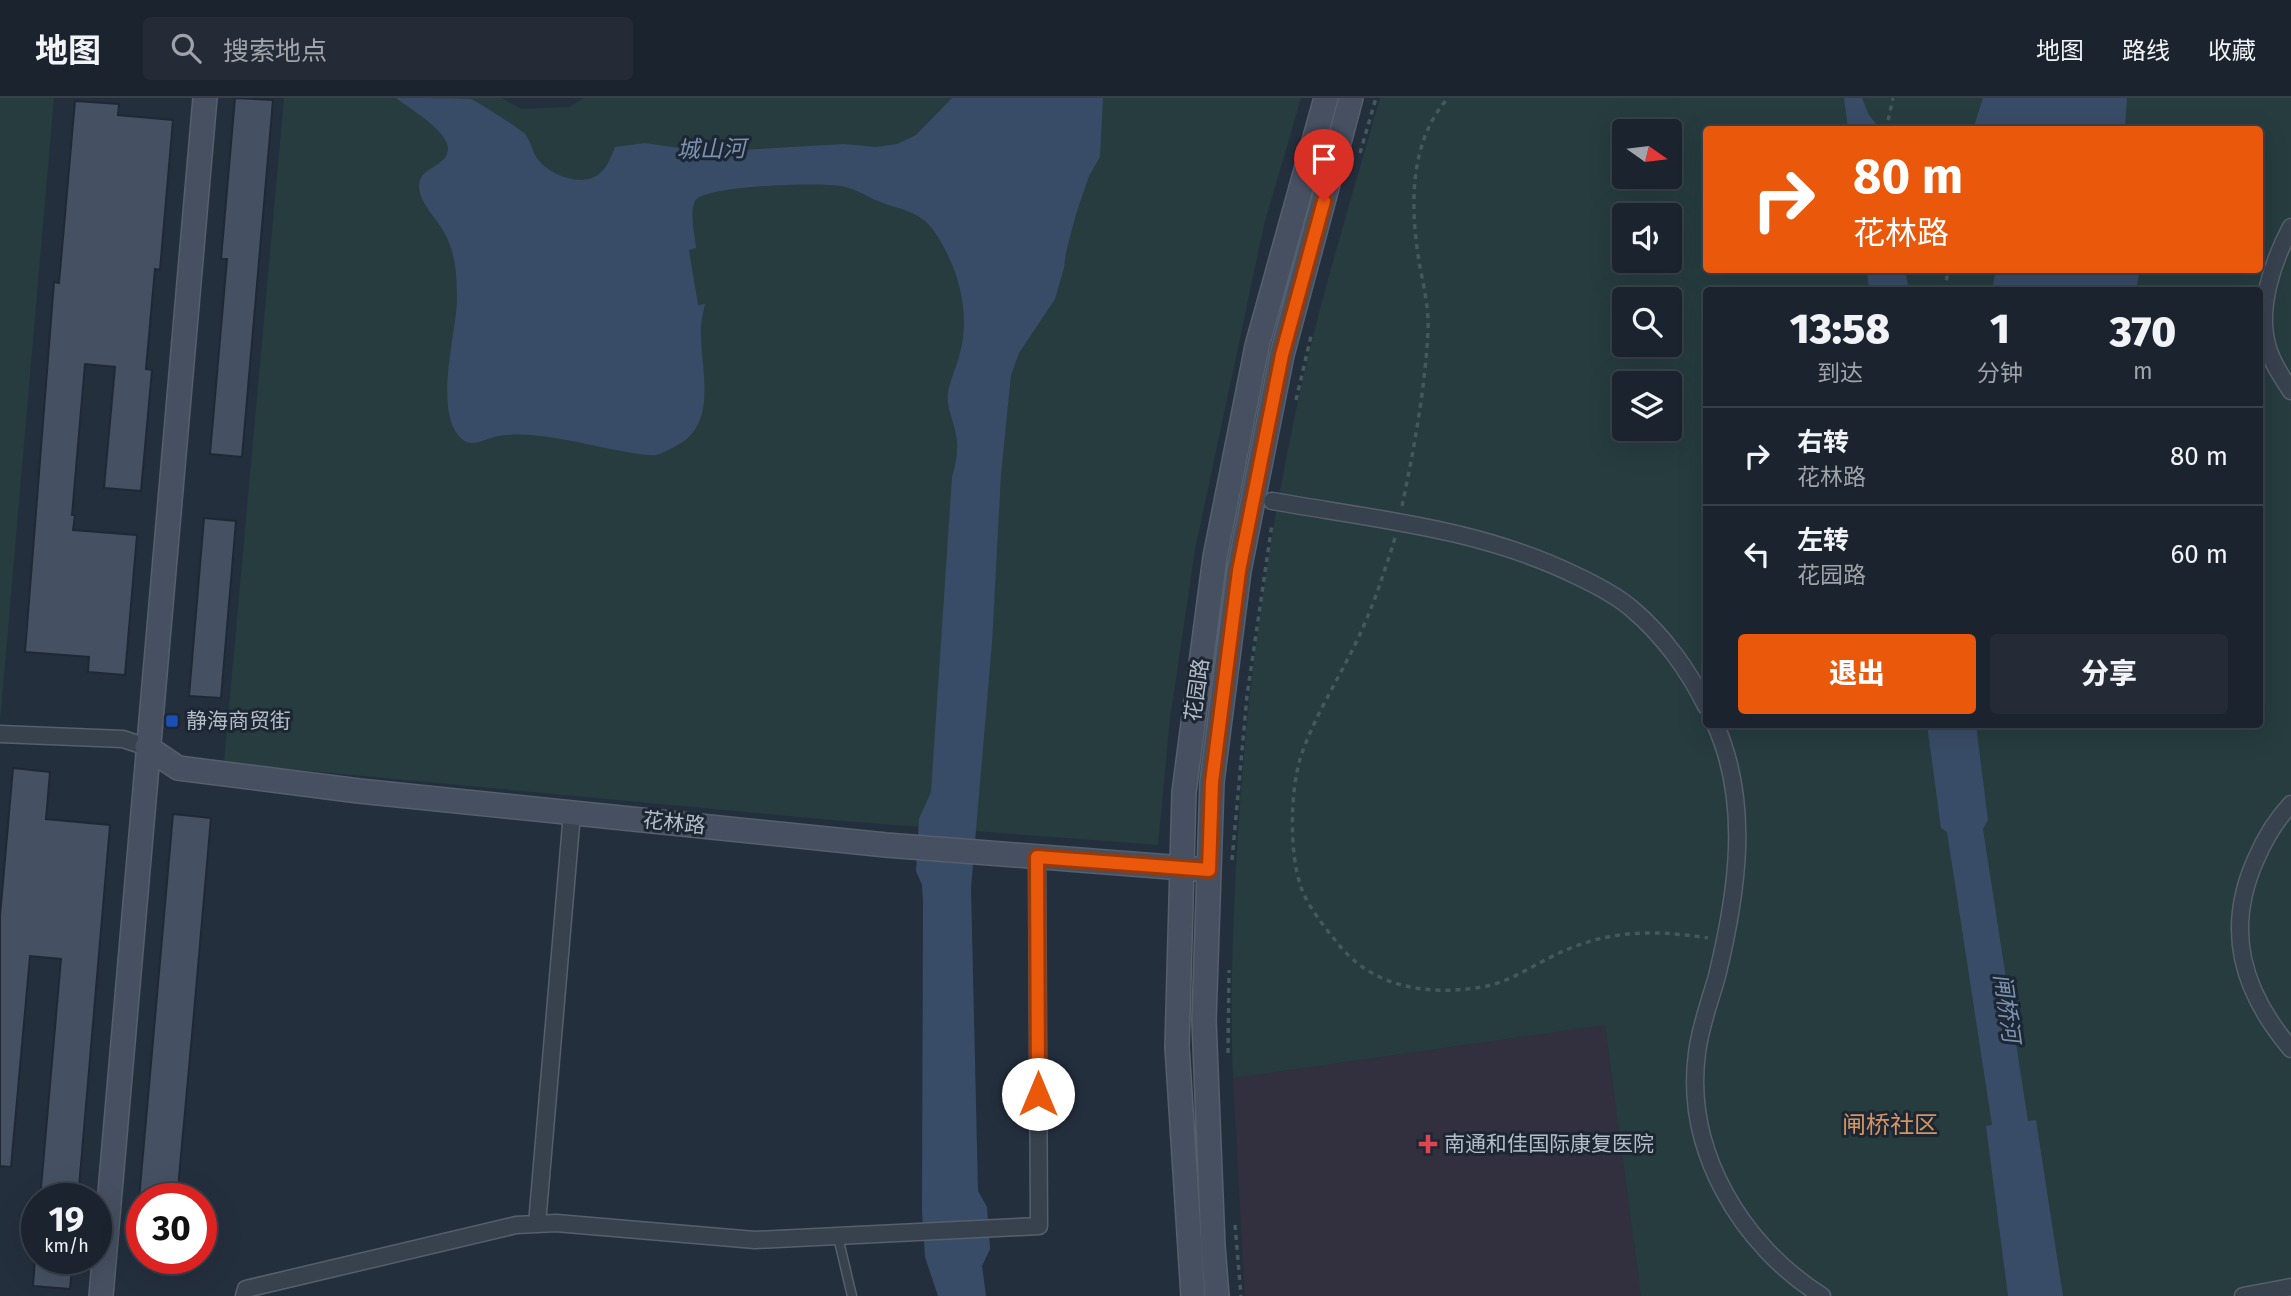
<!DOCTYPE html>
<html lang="zh">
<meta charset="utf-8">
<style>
body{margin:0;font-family:"Fira Sans","Noto Sans SC",sans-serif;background:#242b36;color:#f1f3f6;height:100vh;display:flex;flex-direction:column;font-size:26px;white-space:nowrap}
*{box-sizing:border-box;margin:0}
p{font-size:23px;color:#a0a4aa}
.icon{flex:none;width:38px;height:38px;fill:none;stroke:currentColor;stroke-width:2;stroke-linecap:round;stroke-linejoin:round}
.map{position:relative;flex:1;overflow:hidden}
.side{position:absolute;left:1703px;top:189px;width:560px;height:441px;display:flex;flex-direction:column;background:#1b232e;border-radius:7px;box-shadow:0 7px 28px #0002,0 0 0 2px #39404a}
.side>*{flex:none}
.guide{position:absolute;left:1703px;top:28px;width:560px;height:147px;border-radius:7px;box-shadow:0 7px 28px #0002,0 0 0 2px #39404a;background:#ea580c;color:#fff;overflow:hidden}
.needle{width:46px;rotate:104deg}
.buttons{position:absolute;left:1612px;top:21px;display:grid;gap:14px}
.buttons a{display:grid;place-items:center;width:70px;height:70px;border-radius:7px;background:#1b232e;box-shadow:0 7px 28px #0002,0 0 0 2px #39404a;font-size:35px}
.speed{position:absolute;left:21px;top:1085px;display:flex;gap:14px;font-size:35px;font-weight:700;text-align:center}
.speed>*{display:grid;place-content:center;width:91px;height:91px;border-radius:50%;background:#1b232e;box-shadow:0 7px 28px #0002,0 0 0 2px #39404a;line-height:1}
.speed small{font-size:18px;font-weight:400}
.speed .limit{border:10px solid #d22;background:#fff;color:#111}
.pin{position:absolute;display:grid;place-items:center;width:60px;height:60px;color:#fff;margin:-72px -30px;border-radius:50% 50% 50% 0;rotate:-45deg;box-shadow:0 0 7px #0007}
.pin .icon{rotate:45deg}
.me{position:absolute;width:77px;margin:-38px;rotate:0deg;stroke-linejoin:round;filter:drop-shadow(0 0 5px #0008)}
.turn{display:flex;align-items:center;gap:24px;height:147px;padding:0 35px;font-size:32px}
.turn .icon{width:91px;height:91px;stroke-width:2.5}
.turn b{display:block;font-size:49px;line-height:60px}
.eta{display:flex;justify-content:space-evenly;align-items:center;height:119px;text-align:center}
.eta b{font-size:42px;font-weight:800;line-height:49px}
.button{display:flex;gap:14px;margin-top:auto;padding:14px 35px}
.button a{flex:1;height:80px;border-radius:7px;background:#ea580c;color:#fff;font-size:28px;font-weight:800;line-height:80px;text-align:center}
.button a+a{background:#242b36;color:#f1f3f6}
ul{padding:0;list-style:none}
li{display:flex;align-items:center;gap:21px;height:98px;padding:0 35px;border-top:2px solid #39404a}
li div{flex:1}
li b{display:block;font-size:26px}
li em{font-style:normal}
header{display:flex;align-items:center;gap:42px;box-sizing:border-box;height:98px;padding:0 35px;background:#1b232e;border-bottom:2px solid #39404a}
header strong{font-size:33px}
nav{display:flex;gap:38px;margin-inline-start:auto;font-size:24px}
.search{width:490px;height:63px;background:#242b36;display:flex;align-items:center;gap:18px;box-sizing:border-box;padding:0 24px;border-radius:7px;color:#a0a4aa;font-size:26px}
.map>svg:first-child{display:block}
</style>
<header>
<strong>地图</strong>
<div class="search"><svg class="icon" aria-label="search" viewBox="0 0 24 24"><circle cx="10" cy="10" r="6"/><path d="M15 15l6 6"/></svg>搜索地点</div>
<nav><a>地图</a><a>路线</a><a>收藏</a></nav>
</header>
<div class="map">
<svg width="2291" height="1198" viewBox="0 0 2291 1198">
<rect width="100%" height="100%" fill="#242f3e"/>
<path fill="#32303f" d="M1605,927L1641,1198H1245L1233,980Z"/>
<path fill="#263c3f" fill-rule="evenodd" d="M0,0H54L0,624Z
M284,0H502L521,11L569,9L584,0H1301L1264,127L1195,452L1170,621L1158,747L842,723L224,665Z
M1380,0H2291V1198H1641L1605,927L1233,980C1230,917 1232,853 1235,790C1242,635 1261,479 1293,327C1315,217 1349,109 1380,0ZM1706,32H2259V172H1706ZM1624,33H1670V79H1624ZM1624,117H1670V163H1624ZM1706,192H2259V626H1706ZM1624,201H1670V247H1624ZM1624,285H1670V331H1624Z"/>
<path fill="#394c67" d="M396,0C413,0 457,0 471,1C478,4 520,31 525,36C532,44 532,56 540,64C553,78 582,89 599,76C607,70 612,57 615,49L645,45L707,54L844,46L876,49L897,46L916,37L952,0H1103L1100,59L1089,78L1076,116L1066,154L1064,170L1055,201L1019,255L1011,277L1001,376L992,545L971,790L978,1093L987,1109L990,1151L982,1168L986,1198H938L925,1159L922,1113L923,804L922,787L916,773L919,721L931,694L952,379C956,366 959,350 956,337C954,323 946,310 948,295C950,282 957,268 960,255C971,214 958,168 934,133C920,112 896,111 875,102C863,96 853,90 841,88C821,84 704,87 695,103C689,115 695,137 696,150L689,152L698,207L705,206C703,216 700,227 701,237C701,269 716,320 684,343C678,347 664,355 656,357C644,359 588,346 572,343C548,339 523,334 499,338C488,339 473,350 463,342C432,317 456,237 457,203C457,180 456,156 445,136C438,122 424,110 420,95C413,67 448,72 448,50C447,32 410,11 396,0Z
M1844,0H1862L1869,17L1880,31H1848Z
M1983,0H2127L2125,31H1973Z
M1867,172H1905L1909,192H1869Z
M1996,172H2116L2139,177L2136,192H1992Z
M1927,627H1976L1988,722L1983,731L2028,1023L2036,1022L2063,1198H2008L1986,1028L1992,1027L1947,734L1941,730Z"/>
<path fill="#455162" stroke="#1f2835" stroke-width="2" d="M235,0L273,2L242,359L210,356L227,161H221Z
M75,3L119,6L118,17L173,22L160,172L155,171L146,271L152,272L141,393L104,390L115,269L85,266L72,417H75L73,432L137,437L125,577L88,574L89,559L25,554L54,184L59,185Z
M204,420L236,423L221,600L189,598Z
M13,670L50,674L46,721L110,727L78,1101H40L61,861L30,858L11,1069L0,1068V818Z
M173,716L211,720L193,926L177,1101H139Z
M35,1160H73L70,1191L33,1188Z"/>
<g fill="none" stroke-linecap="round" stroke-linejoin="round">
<g stroke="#565f6c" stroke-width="11">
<path id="lane" d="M838,1139L852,1198"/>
</g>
<g stroke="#565f6c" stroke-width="19">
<path id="street" d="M2291,129C2273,163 2256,211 2268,250C2272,265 2282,279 2291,293
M1272,403C1375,421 1482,431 1577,478C1596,487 1616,497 1632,511C1663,537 1689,573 1706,608
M1715,626C1751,705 1737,796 1717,878C1710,903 1700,929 1697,955C1684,1052 1741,1147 1822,1198
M0,636L123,641L147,649
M2291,706C2276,722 2265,740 2256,761C2224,832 2242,893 2291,951
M537,1126L572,715
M244,1198L246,1191L516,1127L556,1125L755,1142L1039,1128L1037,759
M2243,1198L2291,1189"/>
</g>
<g stroke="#565f6c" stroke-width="26">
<path id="secondary" d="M147,649L178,670L359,693L886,747L1196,771
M101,1198L205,0
M1193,1198L1177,949L1184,694L1215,459L1257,248L1326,0
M1217,1198L1213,1148L1204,922L1212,684L1239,473L1282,257L1351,0"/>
</g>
<path stroke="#44595c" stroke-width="3.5" stroke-dasharray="5 5" stroke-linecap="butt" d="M1886,32L1893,0
M1360,55L1376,0
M1944,192L1947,179L1945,172
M1296,302L1311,238
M1402,408C1414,351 1425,291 1428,233C1429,211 1424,190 1420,169C1410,112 1408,45 1448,0
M1395,440C1385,472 1375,503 1361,534C1342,576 1316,614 1301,658C1290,692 1289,755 1301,789C1307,807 1323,827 1335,842C1371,890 1426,898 1482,889C1507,885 1527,871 1549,860C1603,832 1650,831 1708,840
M1232,762L1247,598L1272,426
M1228,955L1229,872
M1235,1127L1241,1198"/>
<use href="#lane" stroke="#38414e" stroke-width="8"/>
<use href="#street" stroke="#38414e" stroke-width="16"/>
<use href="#secondary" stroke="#465061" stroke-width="23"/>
</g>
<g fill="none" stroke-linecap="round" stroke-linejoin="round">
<g stroke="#983908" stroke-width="18">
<path id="route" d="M1038,996L1037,759L1209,772L1212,684L1239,473L1282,257L1324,103"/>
</g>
<use href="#route" stroke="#ea580c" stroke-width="12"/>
</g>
<rect fill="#1a4fb4" stroke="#1d2633" stroke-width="2.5" x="165" y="616" width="14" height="14" rx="3.5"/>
<path fill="#e0444e" stroke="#1d2633" stroke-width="2.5" d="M1424.5 1035.5h7v7h7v7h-7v7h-7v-7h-7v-7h7z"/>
<g text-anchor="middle" stroke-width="6" stroke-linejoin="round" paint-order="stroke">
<g font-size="21" fill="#b4bcc9" stroke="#1d2633">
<text transform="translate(1197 592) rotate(-82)" y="7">花园路</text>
<text transform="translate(674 725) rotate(6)" y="7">花林路</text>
</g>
<g font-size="21" fill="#b4bcc9" stroke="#1d2633" text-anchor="start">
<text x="186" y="630">静海商贸街</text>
<text x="1444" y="1053">南通和佳国际康复医院</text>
</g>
<g font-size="23" font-style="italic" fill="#7c92b1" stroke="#1d2633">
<text transform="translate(711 51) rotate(-1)" y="8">城山河</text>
<text transform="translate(2007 910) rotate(82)" y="8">闸桥河</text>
</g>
<g font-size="24" fill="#d59563" stroke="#1d2633">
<text x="1890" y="1035">闸桥社区</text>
</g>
</g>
</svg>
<div class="buttons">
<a><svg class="needle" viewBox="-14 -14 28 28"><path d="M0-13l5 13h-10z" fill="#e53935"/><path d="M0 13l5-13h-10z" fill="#a0a4aa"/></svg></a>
<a><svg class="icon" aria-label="sound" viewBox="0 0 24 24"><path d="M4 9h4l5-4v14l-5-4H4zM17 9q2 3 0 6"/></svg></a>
<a><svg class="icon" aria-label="search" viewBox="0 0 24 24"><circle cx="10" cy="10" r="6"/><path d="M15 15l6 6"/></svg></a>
<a><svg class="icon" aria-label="layers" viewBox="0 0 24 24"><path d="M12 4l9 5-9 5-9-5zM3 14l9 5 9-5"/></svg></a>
</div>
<div class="speed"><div>19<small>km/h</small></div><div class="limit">30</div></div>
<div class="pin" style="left:1324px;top:103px;background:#d93025"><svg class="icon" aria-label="arrive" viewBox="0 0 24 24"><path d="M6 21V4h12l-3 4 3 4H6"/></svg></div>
<svg class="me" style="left:1038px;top:996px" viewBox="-20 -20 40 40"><circle r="19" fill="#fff"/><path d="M0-13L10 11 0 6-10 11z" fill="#ea580c"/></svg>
<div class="guide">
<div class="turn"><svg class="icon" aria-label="right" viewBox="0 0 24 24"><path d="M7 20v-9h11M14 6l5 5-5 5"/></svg><div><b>80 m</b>花林路</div></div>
</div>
<section class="side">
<div class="eta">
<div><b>13:58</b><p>到达</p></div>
<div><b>1</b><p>分钟</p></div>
<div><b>370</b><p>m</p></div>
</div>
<ul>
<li><svg class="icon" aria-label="right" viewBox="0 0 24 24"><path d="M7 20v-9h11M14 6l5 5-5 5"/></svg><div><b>右转</b><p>花林路</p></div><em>80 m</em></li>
<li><svg class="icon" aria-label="left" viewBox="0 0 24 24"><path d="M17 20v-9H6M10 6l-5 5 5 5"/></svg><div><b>左转</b><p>花园路</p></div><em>60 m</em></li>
</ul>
<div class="button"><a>退出</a><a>分享</a></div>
</section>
</div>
